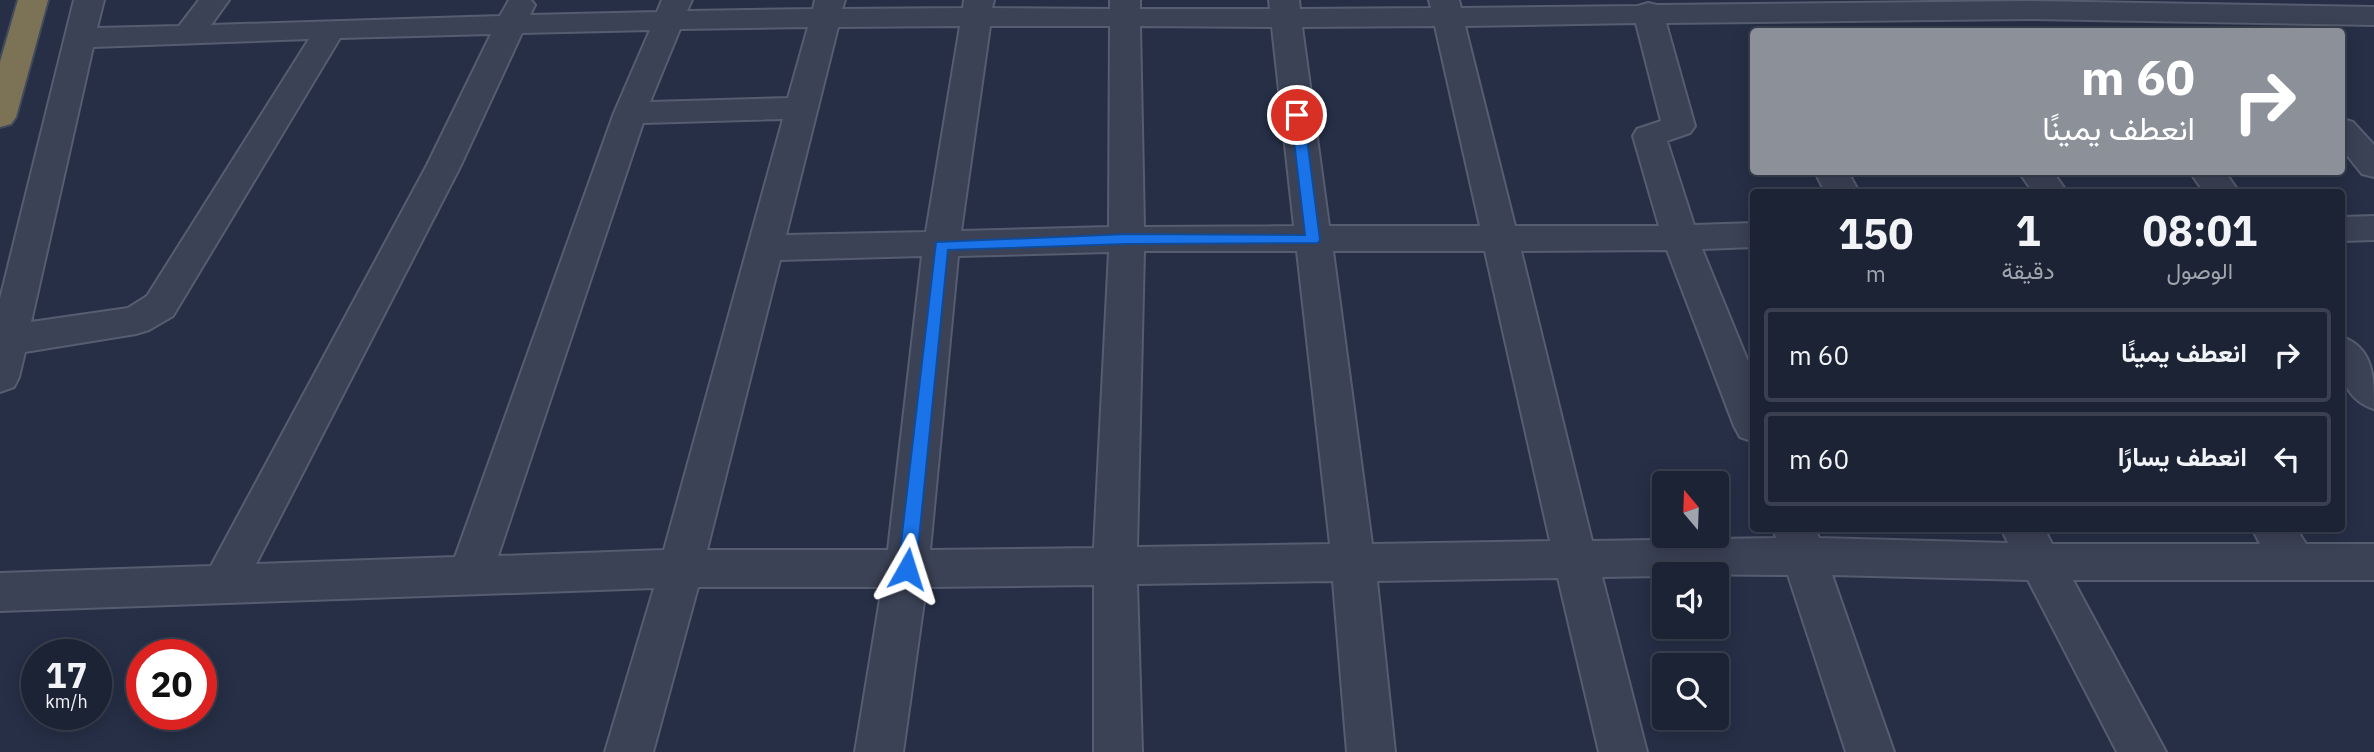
<!DOCTYPE html>
<html lang="ar">
<meta charset="utf-8">
<style>
body{margin:0;font-family:"IBM Plex Sans",Vazirmatn,sans-serif;background:#252b3c;color:#f1f3f6;direction:rtl;height:100vh;display:flex;flex-direction:column;font-size:26px;white-space:nowrap}
*{box-sizing:border-box;margin:0}
p{font-size:23px;color:#a0a4ac}
.icon{flex:none;width:38px;height:38px;fill:none;stroke:currentColor;stroke-width:2;stroke-linecap:round;stroke-linejoin:round}
.map{position:relative;flex:1;overflow:hidden;direction:ltr}
.side{position:absolute;left:1750px;top:189px;width:595px;height:343px;display:flex;flex-direction:column;background:#1c2334;border-radius:7px;box-shadow:0 4px 18px #0003,0 0 0 2px #3a404f;direction:rtl}
.side>*{flex:none}
.top-card{position:absolute;left:1750px;top:28px;width:595px;height:147px;border-radius:7px;box-shadow:0 4px 18px #0003,0 0 0 2px #3a404f;direction:rtl;background:#8c9099;color:#fff;overflow:hidden}
.needle{width:46px;rotate:341deg}
.fabs{position:absolute;left:1652px;top:471px;display:grid;gap:14px}
.fabs a{display:grid;place-items:center;width:77px;height:77px;border-radius:7px;background:#1c2334;box-shadow:0 4px 18px #0003,0 0 0 2px #3a404f;font-size:35px}
.speed{position:absolute;left:21px;top:639px;display:flex;gap:14px;font-size:35px;font-weight:700;text-align:center}
.speed>*{display:grid;place-content:center;width:91px;height:91px;border-radius:50%;background:#1c2334;box-shadow:0 4px 18px #0003,0 0 0 2px #3a404f;line-height:1}
.speed small{font-size:18px;font-weight:400}
.speed .limit{border:10px solid #d22;background:#fff;color:#111}
.pin{position:absolute;display:grid;place-items:center;width:60px;height:60px;color:#fff;margin:-30px;border:4px solid #fff;border-radius:50%;box-shadow:0 2px 7px #0007}
.me{position:absolute;width:77px;margin:-38px;rotate:6deg;stroke-linejoin:round;filter:drop-shadow(0 0 5px #0008)}
.turn{display:flex;align-items:center;gap:24px;height:147px;padding:0 35px;font-size:32px}
.turn .icon{width:91px;height:91px;stroke-width:2.5}
.turn b{display:block;font-size:49px;line-height:60px}
.eta{display:flex;justify-content:space-evenly;align-items:center;height:119px;text-align:center}
.eta b{font-size:42px;font-weight:800;line-height:49px}
ul{padding:0;list-style:none}
li{display:flex;align-items:center;gap:21px;height:94px;margin:0 14px 10px;padding:0 21px;border:4px solid #3a404f;border-radius:7px}
li div{flex:1}
li b{display:block;font-size:26px}
li em{font-style:normal}
.map>svg:first-child{display:block}
</style>
<div class="map">
<svg width="2374" height="752" viewBox="0 0 2374 752">
<rect width="100%" height="100%" fill="#262f46"/>
<g fill="none" stroke-linecap="round" stroke-linejoin="round">
<g stroke="#565d70" stroke-width="4">
<path id="minor" d="M74,0H104L97,28L179,26L199,0H229L211,25L500,16L509,0H531L535,5L530,15L657,12L662,0H692L687,11L813,9L815,0H845L842,9L963,8L964,0H994L992,8L1110,9V0H1140V9H1270L1269,0H1299L1300,9L1431,8L1429,0H1459L1461,8L1638,6L1648,3L1657,5L2028,1L2374,7V25L2028,19L1666,23L1695,126L1690,133L1667,141L1694,225L1754,223V247L1702,249L1754,376V442L1740,437L1734,426L1667,250L1521,251L1592,541L1776,538L1773,528H1815L1819,538L2008,543L2001,528H2044L2052,544H2260L2252,528H2296L2306,544H2374V580H2073L2166,752H2117L2028,580L1832,575L1894,752H1846L1788,575L1664,574V576L1602,577L1647,752H1599L1558,578L1377,581L1395,752H1347L1333,581L1137,584L1142,752H1094V585L926,587L903,752H855L882,587H698L653,752H605L654,588L0,611V573L211,566L427,165L491,34L340,38L173,316L149,330L136,334L25,352L19,377L14,387L0,392V299ZM1636,23L1661,121L1637,129L1633,136L1659,226H1515L1465,26ZM960,26L926,232L786,235L838,27ZM990,26H1110L1109,227L961,231ZM1140,26L1272,27L1294,226L1144,227ZM1435,26L1480,226H1329L1302,27ZM808,27L788,98L650,102L680,29ZM650,30L614,113L455,557L256,564L461,165L522,33ZM309,39L147,296L128,308L31,322L93,47ZM783,119L664,550L498,556L643,123ZM1144,251H1297L1330,544L1137,547ZM1333,251H1485L1550,541L1372,544ZM1109,252L1094,548L930,550L958,256ZM922,256L888,550H707L780,260Z
M2342,119L2353,122L2374,145V177L2362,174L2342,149Z
M1815,172H1848L1859,192H1825Z
M2019,172H2053L2067,192H2033Z
M2190,172H2225L2239,192H2204Z
M2374,216V240L2342,241V217Z
M2342,337C2374,348 2374,378 2374,409C2340,398 2339,367 2342,337Z"/>
</g>
<g stroke="#424a5d" stroke-width="4">
<path id="highway" d="M18,0H48L16,117L11,124L0,127V62Z"/>
</g>
<use href="#minor" fill="#3b4255" fill-rule="evenodd"/>
<use href="#highway" fill="#7c7357" fill-rule="evenodd"/>
</g>
<path fill="#1a73e8" stroke="#114b97" stroke-width="2" d="M1297,111L1304,115L1320,240L1318,243L1127,244L948,250L916,569L913,574L907,577L900,574L898,569L936,242L1127,234L1305,235L1291,115Z"/>
</svg>
<div class="fabs">
<a><svg class="needle" viewBox="-14 -14 28 28"><path d="M0-13l5 13h-10z" fill="#e53935"/><path d="M0 13l5-13h-10z" fill="#a0a4ac"/></svg></a>
<a><svg class="icon" aria-label="sound" viewBox="0 0 24 24"><path d="M4 9h4l5-4v14l-5-4H4zM17 9q2 3 0 6"/></svg></a>
<a><svg class="icon" aria-label="search" viewBox="0 0 24 24"><circle cx="10" cy="10" r="6"/><path d="M15 15l6 6"/></svg></a>
</div>
<div class="speed"><div>17<small>km/h</small></div><div class="limit">20</div></div>
<div class="pin" style="left:1297px;top:115px;background:#d93025"><svg class="icon" aria-label="arrive" viewBox="0 0 24 24"><path d="M6 21V4h12l-3 4 3 4H6"/></svg></div>
<svg class="me" style="left:907px;top:569px" viewBox="-20 -20 40 40"><path d="M0-17L14 15 0 8-14 15z" fill="#1a73e8" stroke="#fff" stroke-width="4"/></svg>
<div class="top-card">
<div class="turn"><svg class="icon" aria-label="right" viewBox="0 0 24 24"><path d="M7 20v-9h11M14 6l5 5-5 5"/></svg><div><b>60 m</b>انعطف يمينًا</div></div>
</div>
<section class="side">
<div class="eta">
<div><b>08:01</b><p>الوصول</p></div>
<div><b>1</b><p>دقيقة</p></div>
<div><b>150</b><p>m</p></div>
</div>
<ul>
<li><svg class="icon" aria-label="right" viewBox="0 0 24 24"><path d="M7 20v-9h11M14 6l5 5-5 5"/></svg><div><b>انعطف يمينًا</b></div><em>60 m</em></li>
<li><svg class="icon" aria-label="left" viewBox="0 0 24 24"><path d="M17 20v-9H6M10 6l-5 5 5 5"/></svg><div><b>انعطف يسارًا</b></div><em>60 m</em></li>
</ul>
</section>
</div>
